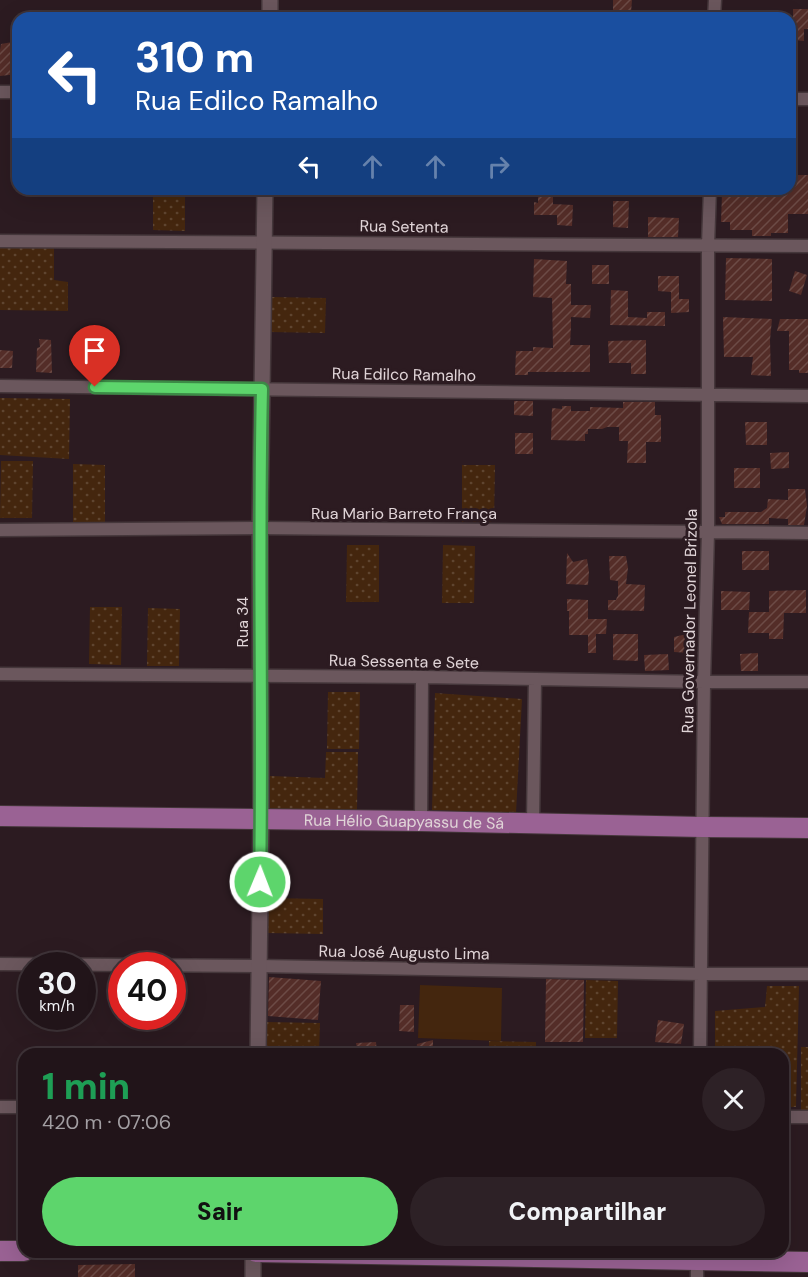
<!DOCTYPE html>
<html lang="pt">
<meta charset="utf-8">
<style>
body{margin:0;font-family:"DM Sans",sans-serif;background:#2d2126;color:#f1f3f6;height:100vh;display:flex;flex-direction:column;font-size:22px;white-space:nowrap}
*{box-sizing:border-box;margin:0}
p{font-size:20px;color:#a29ea2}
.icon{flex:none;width:33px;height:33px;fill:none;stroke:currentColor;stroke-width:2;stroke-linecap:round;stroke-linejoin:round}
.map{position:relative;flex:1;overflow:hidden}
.drawer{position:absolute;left:18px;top:1048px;width:771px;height:210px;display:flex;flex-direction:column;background:#211419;border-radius:18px;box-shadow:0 6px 24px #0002,0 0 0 2px #3e3338}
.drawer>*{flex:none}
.hud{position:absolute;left:12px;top:12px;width:784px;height:183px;border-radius:18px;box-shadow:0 6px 24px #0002,0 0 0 2px #3e3338;background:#1a4fa0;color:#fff;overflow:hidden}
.speed{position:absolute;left:18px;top:952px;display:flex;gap:12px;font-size:30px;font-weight:700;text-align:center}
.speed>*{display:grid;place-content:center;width:78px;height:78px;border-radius:50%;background:#211419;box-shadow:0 6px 24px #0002,0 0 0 2px #3e3338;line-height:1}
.speed small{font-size:15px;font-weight:400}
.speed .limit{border:9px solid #d22;background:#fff;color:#111}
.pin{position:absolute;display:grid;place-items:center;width:51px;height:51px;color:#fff;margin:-62px -26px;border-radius:50% 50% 50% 0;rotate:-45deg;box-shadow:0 0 6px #0007}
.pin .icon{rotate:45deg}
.me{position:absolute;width:66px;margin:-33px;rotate:1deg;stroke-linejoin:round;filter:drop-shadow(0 0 4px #0008)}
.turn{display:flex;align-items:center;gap:21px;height:126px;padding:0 24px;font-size:27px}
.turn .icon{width:78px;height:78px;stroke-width:2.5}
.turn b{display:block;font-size:42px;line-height:51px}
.lanes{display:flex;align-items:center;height:57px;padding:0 24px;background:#0003;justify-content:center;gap:30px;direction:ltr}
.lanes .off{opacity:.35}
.round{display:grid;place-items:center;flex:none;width:63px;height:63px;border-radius:32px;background:#2d2126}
.summary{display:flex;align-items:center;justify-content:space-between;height:102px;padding:0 24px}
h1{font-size:36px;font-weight:800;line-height:45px;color:#1e9e55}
.primary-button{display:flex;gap:12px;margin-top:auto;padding:12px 24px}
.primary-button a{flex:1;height:69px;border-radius:36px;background:#5dd56c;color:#111;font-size:24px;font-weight:800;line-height:69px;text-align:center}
.primary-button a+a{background:#2d2126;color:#f1f3f6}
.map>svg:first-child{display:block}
</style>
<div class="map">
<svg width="808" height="1277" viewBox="0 0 808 1277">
<defs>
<pattern id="grass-dots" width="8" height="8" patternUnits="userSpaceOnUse" patternTransform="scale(1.5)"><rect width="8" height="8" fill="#44260e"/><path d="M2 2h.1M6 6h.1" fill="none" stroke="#5f4530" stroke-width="1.8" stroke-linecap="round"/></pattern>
<pattern id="building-hatch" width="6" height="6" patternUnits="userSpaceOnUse" patternTransform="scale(1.5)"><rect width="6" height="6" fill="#542d28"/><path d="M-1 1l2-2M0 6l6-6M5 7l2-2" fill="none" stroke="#6c4b46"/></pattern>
</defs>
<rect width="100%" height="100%" fill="#2c1b21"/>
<path fill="url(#grass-dots)" d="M153,189H185V231L153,230Z
M54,245V280L68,282V311L0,310V248Z
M271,297L326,298L325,333L270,332Z
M0,398L70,399L69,459L0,455Z
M1,461H33L32,518H0Z
M73,464L105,465V522H73Z
M462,465H495L494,522H462Z
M347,545H379V602H346Z
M443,545L475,546L474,603H442Z
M90,607H122L121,665L89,664Z
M148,608L180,609L179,666H147Z
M328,692H360L359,749H327Z
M435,693L522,699L516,813L432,810Z
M326,752H358L357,810L325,809V813L270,812V776L325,778Z
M268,898L323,899V934L267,933Z
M586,980L618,981L617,1038H585Z
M767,986H799L796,1107H783V1054H715V1011L765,1007Z
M265,1022L320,1023L319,1054H264Z
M489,1041L536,1042V1054H489Z
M801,1047H808V1111H801Z"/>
<path fill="#44260e" d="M420,985L502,988L501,1041L418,1038Z"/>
<path fill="url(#building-hatch)" d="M613,0H632L631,13H613Z
M793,9H808V29H804V41L793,40V35H790V22L793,23Z
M18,41V74L0,76V50L1,44Z
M790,175H808V214H788V233H771V236H752V230H730V222H721L722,194L744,196V189H790Z
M538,193L553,194V204L573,205L572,226L557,225V215H534V202L538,203Z
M613,201H629L628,228L613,227Z
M648,217L679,218L678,237H648Z
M726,258L772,259V301L725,300Z
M534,259L567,261L566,284H571V305H591L590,318L571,317V327L570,345H590V372H528V375H515L516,351H533V347L553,348L552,298L533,297Z
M592,265H609V284H592Z
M795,271L807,275L801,295L789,291Z
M658,276H679V299H689V312L671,313V292L658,291Z
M611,290L628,291V317L647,318V312H665V326L610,325Z
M723,317L772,319L770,340L771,376L751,375L753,357H724Z
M780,319H808V373H799V370H789V331H777Z
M39,339L51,340L52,373L36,372L37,348L40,347Z
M646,340V374H631V363H609L608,341Z
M0,350L13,351L12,368H0Z
M514,401H533V416L514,415Z
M623,402H655V415H661V442H646V463H627L628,441H619V427H607L602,429H588V434H585V441L551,440L552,408L562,409V406H571V411H590V407L623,408Z
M745,422H767V445H746Z
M515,433H533V454H515Z
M789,452V468L771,469L770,453Z
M734,468H760V488H734Z
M788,489H805L807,506L804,525H788V519L769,518V524H722L719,517H725V512H761L767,508L768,499L788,500Z
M742,551H769V570H742Z
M567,553L573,562L587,559L589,572L588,585L566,584Z
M609,556H626L628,568L626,584L645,585L644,611L608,610V600H616L617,597L618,596V581L610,580Z
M806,590V613H784L783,639H769V633H748L749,612H769V591Z
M721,591L750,592L749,610H721Z
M567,599L588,600V619H607L606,634H596V653H588V635H569V611H567Z
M691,633L690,653L674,652V637Z
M613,634H638V661L613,660Z
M758,653V671H741L740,654Z
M668,654L669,670L645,671L644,655Z
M269,977L321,981L318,1020L268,1016Z
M546,979L584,980L583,1042H545Z
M400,1005H414V1032L399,1031Z
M658,1020L684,1024L681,1044L655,1042Z
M433,1040V1054H416L417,1044Z
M376,1042L377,1054H358L356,1043Z
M135,1264V1277H78V1265Z"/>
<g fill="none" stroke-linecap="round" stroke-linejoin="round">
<g stroke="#45373b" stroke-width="15">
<path id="minor" d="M714,18L715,0
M0,92H18
M790,99H808
M0,241L808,246
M0,386L808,396
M0,530L260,528L808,533
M0,674L422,677L704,682H808
M421,821L422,677
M533,823L535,679
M0,964L259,966L700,974H808
M700,1054L704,682L708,532V245L710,189
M0,1107H24
M783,1117H808
M697,1277V1254"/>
</g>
<g stroke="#45373b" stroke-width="18">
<path id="tertiary" d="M270,18V0
M258,1054L261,819L260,528L265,189
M253,1277V1252"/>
</g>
<g stroke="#45373b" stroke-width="22">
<g id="primary">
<path id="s1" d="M0,816L421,821L702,827L808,828"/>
<path d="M0,1251H24"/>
<path d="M256,1252L808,1262"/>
</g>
</g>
<use href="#minor" stroke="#6b575d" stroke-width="12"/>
<use href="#tertiary" stroke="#6b575d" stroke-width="15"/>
<use href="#primary" stroke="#9a6294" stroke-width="20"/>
</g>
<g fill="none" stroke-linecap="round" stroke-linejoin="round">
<g stroke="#3c8a46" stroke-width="15">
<path id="route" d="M95,387L262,389C258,553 263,718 260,882"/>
</g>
<use href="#route" stroke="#5dd56c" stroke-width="10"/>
</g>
<g text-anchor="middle" stroke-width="6" stroke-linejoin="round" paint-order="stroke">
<g font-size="16" fill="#e0d4d7" stroke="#2c1b21">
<text transform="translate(404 226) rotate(1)" y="6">Rua Setenta</text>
<text transform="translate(404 374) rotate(1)" y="6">Rua Edilco Ramalho</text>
<text x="404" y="519">Rua Mario Barreto França</text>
<text transform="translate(689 621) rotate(-89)" y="6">Rua Governador Leonel Brizola</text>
<text transform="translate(242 622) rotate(-90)" y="6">Rua 34</text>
<text transform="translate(404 661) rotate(1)" y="6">Rua Sessenta e Sete</text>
<text dy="6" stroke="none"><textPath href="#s1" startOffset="404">Rua Hélio Guapyassu de Sá</textPath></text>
<text transform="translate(404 952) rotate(1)" y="6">Rua José Augusto Lima</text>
</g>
</g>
</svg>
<div class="speed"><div>30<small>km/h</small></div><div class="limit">40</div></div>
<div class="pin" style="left:95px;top:387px;background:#d93025"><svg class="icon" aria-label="arrive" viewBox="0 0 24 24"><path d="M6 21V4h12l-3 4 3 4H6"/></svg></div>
<svg class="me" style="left:260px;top:882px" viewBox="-20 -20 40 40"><circle r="17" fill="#5dd56c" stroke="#fff" stroke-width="3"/><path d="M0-11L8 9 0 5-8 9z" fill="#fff"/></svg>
<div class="hud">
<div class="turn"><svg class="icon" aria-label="left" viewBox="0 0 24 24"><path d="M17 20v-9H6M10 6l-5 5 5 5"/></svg><div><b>310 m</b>Rua Edilco Ramalho</div></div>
<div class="lanes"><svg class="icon" aria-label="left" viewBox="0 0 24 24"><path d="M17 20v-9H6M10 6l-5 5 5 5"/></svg><svg class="icon off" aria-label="ahead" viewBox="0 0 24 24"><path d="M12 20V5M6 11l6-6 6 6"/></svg><svg class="icon off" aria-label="ahead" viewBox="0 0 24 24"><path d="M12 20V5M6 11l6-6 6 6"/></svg><svg class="icon off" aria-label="right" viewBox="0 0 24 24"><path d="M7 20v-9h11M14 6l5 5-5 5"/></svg></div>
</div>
<section class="drawer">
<div class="summary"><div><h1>1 min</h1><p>420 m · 07:06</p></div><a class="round"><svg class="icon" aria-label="close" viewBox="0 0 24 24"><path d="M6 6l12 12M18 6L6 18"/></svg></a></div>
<div class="primary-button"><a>Sair</a><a>Compartilhar</a></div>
</section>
</div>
